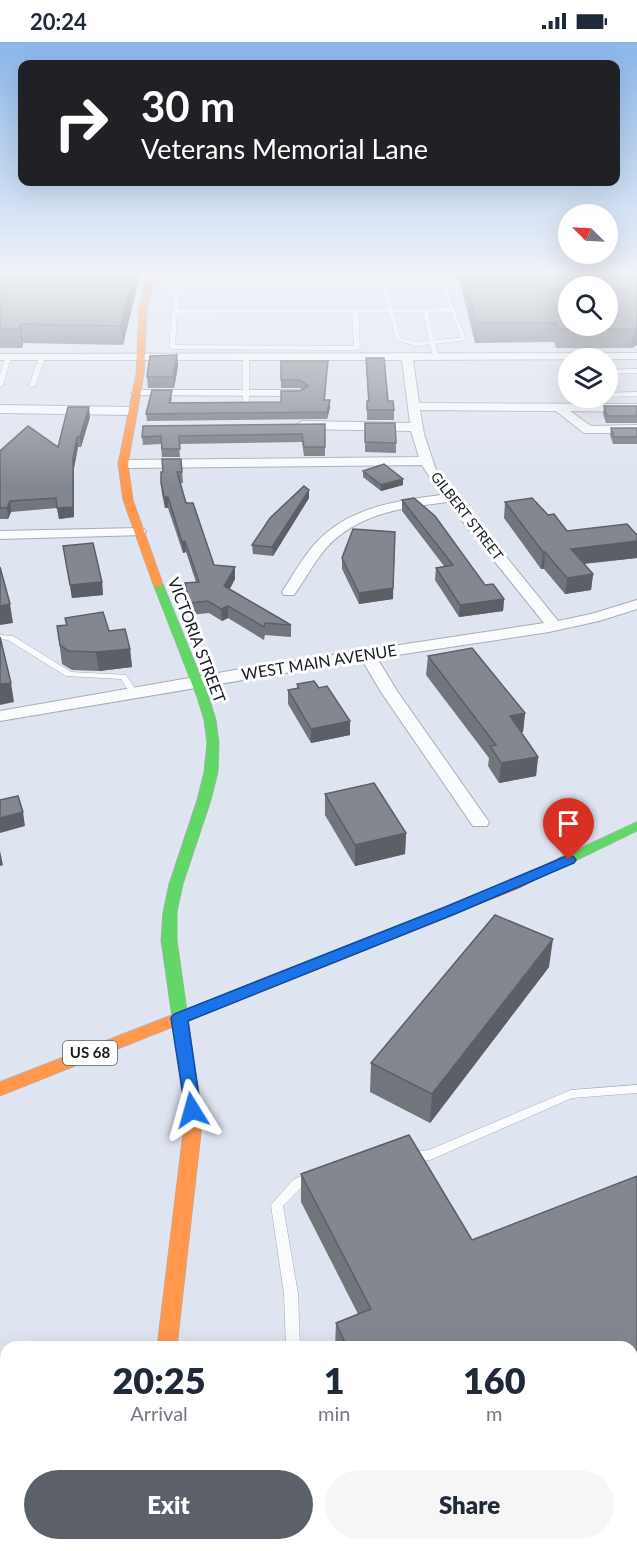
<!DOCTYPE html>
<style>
body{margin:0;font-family:Lato,sans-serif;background:#f6f6f7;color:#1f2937;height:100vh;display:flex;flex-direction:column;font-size:22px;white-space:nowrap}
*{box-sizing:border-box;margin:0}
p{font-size:20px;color:#747a83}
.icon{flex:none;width:33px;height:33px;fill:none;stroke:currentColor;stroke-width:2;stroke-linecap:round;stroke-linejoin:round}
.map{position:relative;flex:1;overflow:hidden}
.details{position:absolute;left:0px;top:1299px;width:638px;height:210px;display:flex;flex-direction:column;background:#fff;border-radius:18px 18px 0 0;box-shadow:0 6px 24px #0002}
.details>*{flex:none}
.top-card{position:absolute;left:18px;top:18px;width:602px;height:126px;border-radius:12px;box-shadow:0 6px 24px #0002;background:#202124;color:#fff;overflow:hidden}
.needle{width:39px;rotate:294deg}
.controls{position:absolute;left:558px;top:162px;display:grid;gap:12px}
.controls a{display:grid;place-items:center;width:60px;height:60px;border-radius:50%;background:#fff;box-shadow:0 6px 24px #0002;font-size:30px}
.pin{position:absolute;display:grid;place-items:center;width:51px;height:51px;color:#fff;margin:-62px -26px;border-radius:50% 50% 50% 0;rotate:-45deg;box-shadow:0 0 6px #0007}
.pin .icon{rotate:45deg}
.me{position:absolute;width:66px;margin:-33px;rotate:352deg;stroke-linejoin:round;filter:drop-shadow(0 0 4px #0008)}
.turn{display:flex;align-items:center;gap:21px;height:126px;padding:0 24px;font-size:27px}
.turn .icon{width:78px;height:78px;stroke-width:2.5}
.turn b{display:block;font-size:42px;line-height:51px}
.eta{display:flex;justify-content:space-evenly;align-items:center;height:102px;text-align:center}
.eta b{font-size:36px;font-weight:800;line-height:42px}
.button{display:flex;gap:12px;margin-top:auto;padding:12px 24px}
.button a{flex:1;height:69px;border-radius:36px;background:#5c6169;color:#fff;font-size:24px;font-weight:800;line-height:69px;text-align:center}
.button a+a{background:#f6f6f7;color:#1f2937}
.status{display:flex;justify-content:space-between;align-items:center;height:42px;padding:0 30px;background:#fff;direction:ltr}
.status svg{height:16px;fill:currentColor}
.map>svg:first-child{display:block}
</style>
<div class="status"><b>20:24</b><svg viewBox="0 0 49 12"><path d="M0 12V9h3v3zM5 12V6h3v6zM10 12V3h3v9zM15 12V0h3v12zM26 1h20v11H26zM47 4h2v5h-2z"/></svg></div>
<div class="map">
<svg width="637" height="1509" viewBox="0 0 637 1509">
<rect width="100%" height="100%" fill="#dee4f0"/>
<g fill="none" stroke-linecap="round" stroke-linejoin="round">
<g stroke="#a8acb5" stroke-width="1">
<path id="lane" d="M384,232L386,240L444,239L466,298L435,302L438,314L433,315L430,302L416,304L396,298L389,270H358L360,306L357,308L172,307L169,305L175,236ZM380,235L388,267H178L179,238ZM440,241L450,266L393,267L387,242ZM352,270L354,304L175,303L177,271ZM394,270H423L429,299L416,300L400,296ZM428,270H451L461,296L434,298Z
M8,313L11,315L3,343L0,345V333L5,315Z
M42,313L45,315L35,344L30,345L29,344L39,315Z
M246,313L249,315V362L246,364L243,362V315Z
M637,327V331L608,332V328Z
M637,350V354L608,355V351Z
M576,356H582L584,366H580Z
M0,593L13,594L71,630L126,633L138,651L134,653H131L121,637L66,634L8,598L0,597Z
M637,1043V1051L572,1056L430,1118L409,1119L405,1117L403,1114L405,1111L429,1108L571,1048Z
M312,1129L316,1130L318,1134L316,1138L301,1146L283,1164L298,1252L300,1305H286L284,1252L271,1163L293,1138Z
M6,1404V1418L0,1420V1406Z"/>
</g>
<g stroke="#a8acb5" stroke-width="2">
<path id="street" d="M637,311V317L413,318L419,361L637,362V370L570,369L591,384L637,383V391H584L556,369L420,368L424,392L436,428L558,579L591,572L637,558V567L599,579L549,590L377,616L397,649L489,780L487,784H473L381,650L362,618L0,679V669L241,627L544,581L447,460C400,466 353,472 322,511C312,524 304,539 294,553H284L282,550C292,535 301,518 314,503C346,466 395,459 441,453L422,423L124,426L118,422L124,418L419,415L411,389L302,387L296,383L302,379L410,381L402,318H0V312Z
M137,348H300L306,351L300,354L133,353L131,351Z
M0,363L132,365L138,369L132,373L0,371Z
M139,486L144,487L146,490L144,493L0,497V489Z
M134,1503H164L163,1509H133Z"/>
</g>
<g stroke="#a8acb5" stroke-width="1">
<path id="fast" d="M158,539L163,542L209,655L216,678L219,701L218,730L211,758L183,842L177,870V898L196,1032L194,1037L188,1038L182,1037L180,1032L161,898L163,870L169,842L197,758L204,730L207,701L204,678L197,655L153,542Z
M637,780V789L567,823L562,825L555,820L557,817Z"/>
</g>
<g stroke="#a8acb5" stroke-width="1">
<path id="slow" d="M147,232H155L147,269L144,332L128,422L133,458L163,542L158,545L153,542L123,458L118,422L136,332L139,269Z
M321,915L326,916L329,920L326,924L0,1054V1040Z
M188,1026L194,1027L196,1032L202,1068L201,1091L177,1305H157L183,1091L184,1068L180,1032L182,1027Z"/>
</g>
<g stroke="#a8acb5" stroke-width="1">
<path id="jam" d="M562,815L569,820L567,823L519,846L326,924H316L313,920L316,916L509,840Z"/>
</g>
<use href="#lane" fill="#fafbfd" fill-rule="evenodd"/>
<use href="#street" fill="#fafbfd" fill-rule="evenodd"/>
<use href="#fast" fill="#63d668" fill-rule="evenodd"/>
<use href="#slow" fill="#ff974d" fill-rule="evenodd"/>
<use href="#jam" fill="#b3261e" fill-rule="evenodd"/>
</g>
<path fill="#71757c" d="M0,232L139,236L123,303L23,301L22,306H0Z
M458,232L637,233V303L631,306H556L554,300L475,301Z
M177,313L178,324L174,346H148L147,335Z
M366,316L388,359L394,368V378H367V359H368Z
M281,319H328L325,358L330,366L327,377L147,379L146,372L172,355L171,361L281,360L302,347L300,346H281Z
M604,364H637V381H606L603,372Z
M90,375L81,405H78L74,426V475L59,477L57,466L11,470L8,477H0V409L58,405Z
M365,381L396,401V411L365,410Z
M325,382V414H304L302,400L179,402L180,415H162L161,402L143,403L142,395Z
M611,386H637V402H613L610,393Z
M181,417L183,441H180L186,461L214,523L235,525V537L230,547L291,583V595L265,593L264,598L228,576L222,579L209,571L190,573L185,553V541L196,540L186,510L183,511L168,466H165L162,452L161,441L163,430Z
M363,429L403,437V443L381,449L363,435Z
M309,448V456L273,514L253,512L252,503Z
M402,458L485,543L504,557L503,569L459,575L435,538L436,526L444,524L402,469Z
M505,460L548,473L567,489L637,516L584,522L593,532L591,548L565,552L544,527H541L504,476Z
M63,504L102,540L103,553L72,556Z
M342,516L393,557L359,562L342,527Z
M65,576L109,589L130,607L132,625L99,629L72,628L62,622L57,584L66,583Z
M428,614L525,671L523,690H521L538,715L536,734L499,741L488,724L489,716L426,633Z
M297,642L319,646L350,679V693L311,701L288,662V648L297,647Z
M325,752L406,791L405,812L355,824L325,773Z
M549,925L430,1081L370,1050L371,1021Z
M301,1132L472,1198L632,1305H335L336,1281L358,1272L301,1160Z"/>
<path fill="#5c5f65" d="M134,232H139V236L123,303L121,284Z
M21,282L23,301L22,306L19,287Z
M637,285V303L631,306L634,287Z
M177,313L178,324L174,346L173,335Z
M330,358V366L327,377V370Z
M89,365L90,375L81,405L80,395Z
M77,395L78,405L74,426V475L59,477L57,466L73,416Z
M403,437V443L381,449V443Z
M309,448V456L273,514L272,505Z
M164,455H168V466H165Z
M10,459L11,470L8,477L7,466Z
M395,490L393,557L359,562V551Z
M185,499L186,510L183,511L182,500Z
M637,499V516L569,523L571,507Z
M543,510H545L544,527H541Z
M235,525V537L224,556V544Z
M593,532L591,548L565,552L567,536Z
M102,540L103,553L72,556L70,543Z
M504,557L503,569L459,575L460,563Z
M10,562L13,581L0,583V564Z
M228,564V576L222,579L221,567Z
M130,607L132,625L99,629L96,610Z
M11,641L14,660L0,663V642Z
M525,671L523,690L508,693L510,674Z
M350,679V693L311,701V687Z
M538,715L536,734L499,741L501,721Z
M23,770L25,784L0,791V776Z
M406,791L405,812L355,824V803Z
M0,809L3,823L0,824Z
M553,897L549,925L430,1081L432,1052Z
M637,1351V1375L632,1377V1353Z
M373,1503H428L415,1509H360Z"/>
<path fill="#838890" stroke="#5c5f65" stroke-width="1.5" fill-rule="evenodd" d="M0,232H134L121,284L21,282L19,287H0Z
M463,232L637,233V285L634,287H558L556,281H476ZM568,244H608V284H568Z
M177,313L173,335H147L150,314Z
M366,316H384L388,359H393L394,368H367V359H369Z
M281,319H328L324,358H330L327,370L146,372L152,348H172L169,361L281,360V349H300L308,344L300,338H281Z
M604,364H637V374H607Z
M68,365H89L80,395H77L73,416V465L57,466L56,456L10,459L7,466H0V409L28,384L58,405Z
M365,381H395L396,401L365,400Z
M325,382V405H304L302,392L179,394L180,407H162L161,394L142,395L143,384Z
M611,386H637V395H614Z
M162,417H181L182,430H177L186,461H193L214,523L235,525L224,544L291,583L265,581L264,585L228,564L221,567L208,559L189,561L185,541L199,540L185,499L182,500L168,455H164L161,441V430H163Z
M384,422L403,437L381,443L363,429Z
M304,444L309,448L272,505L252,503L270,476Z
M414,456L435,474L485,543L493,542L504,557L460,563L436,526L453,523L402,458Z
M532,456L548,473L554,472L567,489L627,482L637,493V499L571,507L593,532L567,536L545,510H543L505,460Z
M353,487L395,490L393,546L359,551L342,516Z
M93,501L102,540L70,543L63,504Z
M0,525L10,562L0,564Z
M103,570L109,589L125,587L130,607L96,610L69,609L60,603L57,584L67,583L65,576Z
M0,595L11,641L0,642Z
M472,606L525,671L510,674L538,715L501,721L490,704L496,703L428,614Z
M314,639L319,646L327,644L350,679L311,687L288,648L299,646L297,642Z
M374,741L406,791L355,803L325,752Z
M18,754L23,770L0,776V758Z
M495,873L553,897L432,1052L371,1021Z
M409,1093L472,1198L637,1134V1351L632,1353V1305H347L336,1281L371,1267L301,1132Z
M242,1503H373L360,1509H228Z
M507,1503H551L555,1509H495Z"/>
<linearGradient id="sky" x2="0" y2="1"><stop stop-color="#8ab6ea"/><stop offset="0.52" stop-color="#f0f3f8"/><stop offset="1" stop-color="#f0f3f8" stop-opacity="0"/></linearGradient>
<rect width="637" height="444" fill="url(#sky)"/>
<path fill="#1a73e8" stroke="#114b97" stroke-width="1.5" d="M569,813L574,815L576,818L574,821L455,872L188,979L201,1068L199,1073L192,1075L186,1073L171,976L174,972L445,865Z"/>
<g text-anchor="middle" stroke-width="6" stroke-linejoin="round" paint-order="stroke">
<g font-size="14" fill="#161a21" stroke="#fff">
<text transform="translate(467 474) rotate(52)" y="5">GILBERT STREET</text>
</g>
<rect fill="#fff" stroke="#5c5f64" stroke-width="1.5" x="63" y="999" width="54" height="24" rx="4.5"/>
<g font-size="15" font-weight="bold" fill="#161a21">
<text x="90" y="1016">US 68</text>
</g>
<g font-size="16" fill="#161a21" stroke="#fff">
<text transform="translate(197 598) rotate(69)" y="6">VICTORIA STREET</text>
<text transform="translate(319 620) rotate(-9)" y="6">WEST MAIN AVENUE</text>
</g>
</g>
</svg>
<div class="controls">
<a><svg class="needle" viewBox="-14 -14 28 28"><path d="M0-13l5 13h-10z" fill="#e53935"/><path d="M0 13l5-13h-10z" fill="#747a83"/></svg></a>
<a><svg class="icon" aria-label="search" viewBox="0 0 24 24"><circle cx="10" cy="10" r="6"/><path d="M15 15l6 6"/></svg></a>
<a><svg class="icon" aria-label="layers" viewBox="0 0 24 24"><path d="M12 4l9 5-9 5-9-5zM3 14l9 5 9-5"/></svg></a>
</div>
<div class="pin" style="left:569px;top:818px;background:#d93025"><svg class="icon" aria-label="arrive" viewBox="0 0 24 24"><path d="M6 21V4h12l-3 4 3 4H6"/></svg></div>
<svg class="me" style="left:192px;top:1068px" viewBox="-20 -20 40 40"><path d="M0-17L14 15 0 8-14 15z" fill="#1a73e8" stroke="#fff" stroke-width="4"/></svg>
<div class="top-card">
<div class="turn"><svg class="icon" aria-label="right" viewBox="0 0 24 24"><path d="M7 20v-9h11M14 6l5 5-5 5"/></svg><div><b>30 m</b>Veterans Memorial Lane</div></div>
</div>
<section class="details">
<div class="eta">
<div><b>20:25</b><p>Arrival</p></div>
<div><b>1</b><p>min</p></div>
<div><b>160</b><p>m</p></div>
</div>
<div class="button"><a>Exit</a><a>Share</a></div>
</section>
</div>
